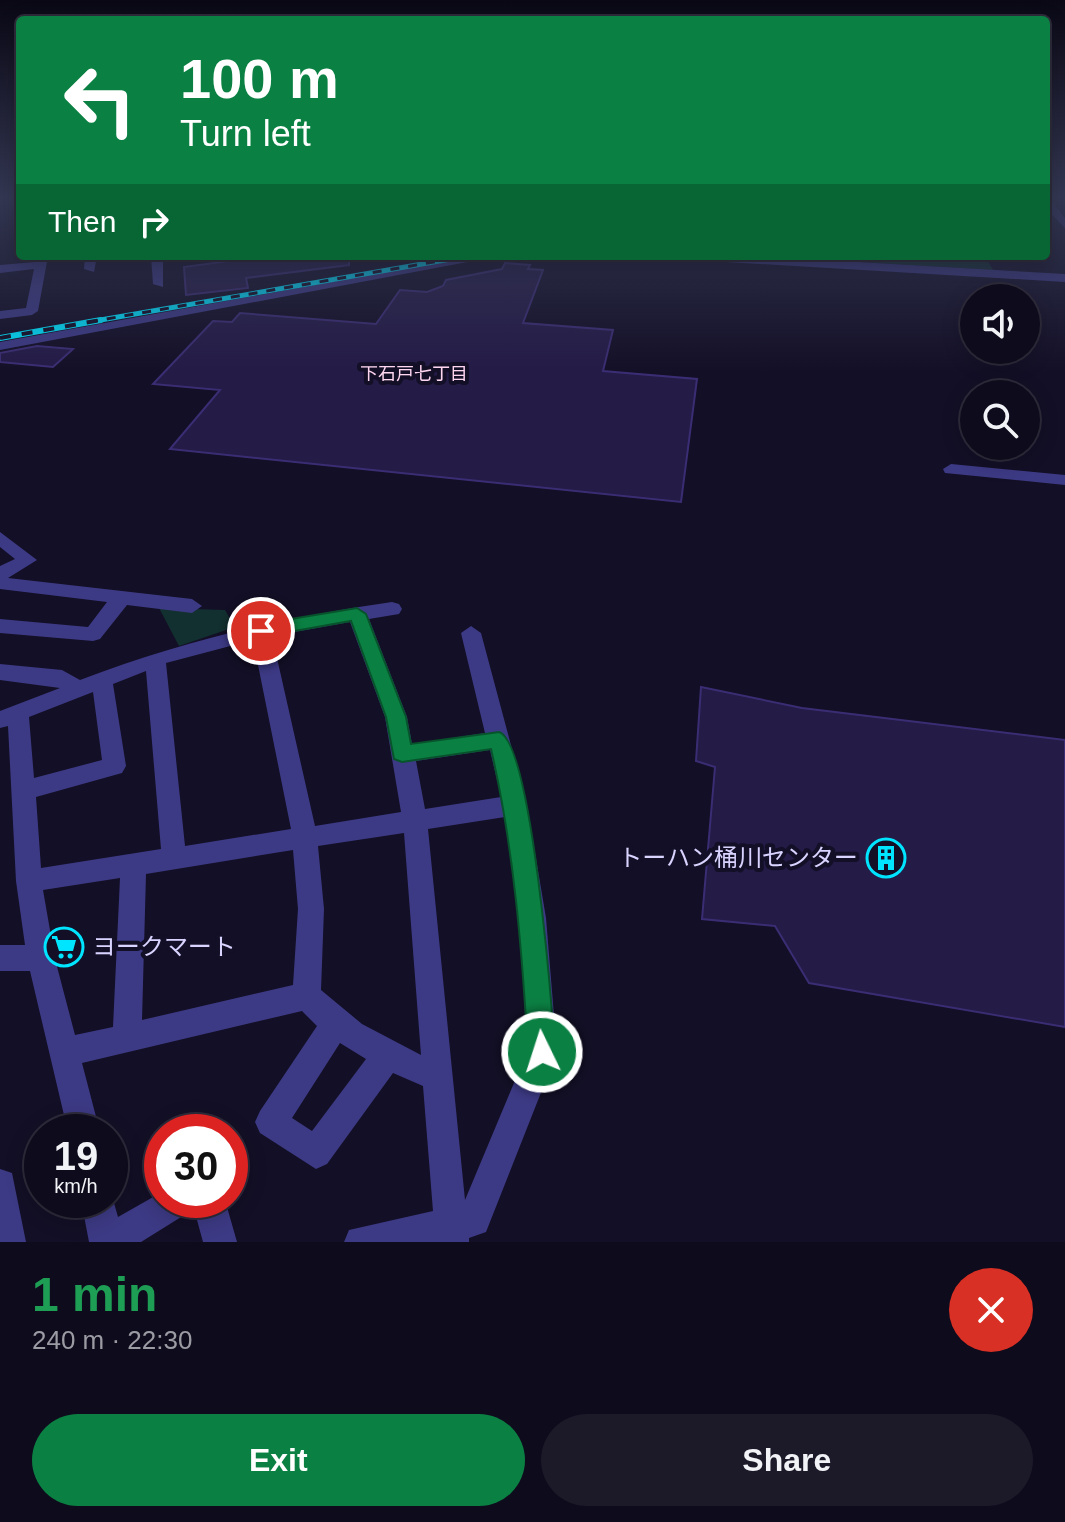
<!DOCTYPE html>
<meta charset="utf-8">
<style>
body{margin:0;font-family:Arial,"Noto Sans JP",sans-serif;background:#1c1929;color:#f1f3f6;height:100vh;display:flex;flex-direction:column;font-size:30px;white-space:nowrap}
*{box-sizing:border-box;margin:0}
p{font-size:26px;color:#9b9ba3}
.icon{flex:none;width:44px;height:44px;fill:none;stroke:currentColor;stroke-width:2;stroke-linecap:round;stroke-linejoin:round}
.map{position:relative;height:1242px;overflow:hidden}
.details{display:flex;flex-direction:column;background:#0e0b1c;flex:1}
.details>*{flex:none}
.banner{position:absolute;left:16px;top:16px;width:1034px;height:244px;border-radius:8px;box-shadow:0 4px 20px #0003,0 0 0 2px #2e2b3b;background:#0b8043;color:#fff;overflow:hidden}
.tools{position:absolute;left:960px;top:284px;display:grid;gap:16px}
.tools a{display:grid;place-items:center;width:80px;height:80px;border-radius:50%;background:#0e0b1c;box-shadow:0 4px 20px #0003,0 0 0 2px #2e2b3b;font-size:40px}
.speed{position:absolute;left:24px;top:1114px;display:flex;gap:16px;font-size:40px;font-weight:700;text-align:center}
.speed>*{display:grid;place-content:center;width:104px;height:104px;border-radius:50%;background:#0e0b1c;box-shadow:0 4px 20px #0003,0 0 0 2px #2e2b3b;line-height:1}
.speed small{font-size:20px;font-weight:400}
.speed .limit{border:12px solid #d22;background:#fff;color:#111}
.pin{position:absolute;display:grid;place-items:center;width:68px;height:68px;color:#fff;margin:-34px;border:4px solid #fff;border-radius:50%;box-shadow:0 2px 8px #0007}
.me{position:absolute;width:88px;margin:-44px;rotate:356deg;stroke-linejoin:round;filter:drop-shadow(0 0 6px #0008)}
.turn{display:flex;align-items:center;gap:28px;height:168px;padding:0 32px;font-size:36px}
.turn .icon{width:104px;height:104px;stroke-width:2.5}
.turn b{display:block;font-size:56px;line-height:68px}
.then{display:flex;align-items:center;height:76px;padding:0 32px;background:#0003;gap:16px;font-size:30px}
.round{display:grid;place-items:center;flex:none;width:84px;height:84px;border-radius:42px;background:#1c1929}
.summary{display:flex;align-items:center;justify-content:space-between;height:136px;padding:0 32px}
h1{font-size:48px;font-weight:600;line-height:60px;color:#1e9e55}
.cta{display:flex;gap:16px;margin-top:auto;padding:16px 32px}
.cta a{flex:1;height:92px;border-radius:48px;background:#0b8043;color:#fff;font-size:32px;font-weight:600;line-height:92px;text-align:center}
.cta a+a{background:#1c1929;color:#f1f3f6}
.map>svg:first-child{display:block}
</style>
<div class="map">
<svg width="1065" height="1242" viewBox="0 0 1065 1242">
<rect width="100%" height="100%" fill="#130f26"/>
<path fill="#12302f" d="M844,256H985L993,270L845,261Z
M159,608L225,610L235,627L179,646Z"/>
<path fill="#241b47" stroke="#3b2d73" stroke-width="2" d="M266,256H349V265L246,278L248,288L186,295L184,267Z
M505,263L530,265L528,269L543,270L523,323L613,330L603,371L697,379L681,502L170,449L220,390L153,384L213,321L232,322L240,313L376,324L400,290L427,292L443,286L446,280L502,269Z
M37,346L73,349L53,367L0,362V353Z
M701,687L802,708L1065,740V1027L809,983L775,926L702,919L715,767L696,761Z"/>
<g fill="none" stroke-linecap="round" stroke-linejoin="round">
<path fill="#3d3a85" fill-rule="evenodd" d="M1046,199H1050L1065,218V228L1046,208Z
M36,256H48L38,311L32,315L0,319V311L26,308L34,269L0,273V265L35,262Z
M85,256H97L94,272L84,269Z
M151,256H163V287L153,284Z
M474,256H499L0,350V342Z
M688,256H754L1065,274V282L694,260Z
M951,464L1065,475V485L945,473L943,469Z
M0,532L37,560L8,578L192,599L202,606L192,613L127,605L100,639L93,641L0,633V619L88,627L107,602L0,589V566L15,559L0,547Z
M392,602L399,604L402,609L399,614L369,619L407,717L412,744L485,733L461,633L471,626L481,633L527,805L546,918L557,1052L486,1232L469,1238V1242H344L349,1230L433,1211L423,1086L393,1073L327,1164L316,1169L260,1133L255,1122L260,1111L317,1026L302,1011L82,1063L100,1132H68L30,971H0V945H25L16,881L8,726L0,728V711L60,688L0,680V664L62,670L80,680C181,641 285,617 392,602ZM350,622L385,717L401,812L315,826L272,636ZM253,640L291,829L185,846L166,663ZM146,671L161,849L41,868L36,797L122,773L126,766L113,684ZM93,692L102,760L34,778L29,717ZM490,750L501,797L425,809L416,761ZM505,817L520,918L527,1052L465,1200L428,829ZM404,833L421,1055L362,1024L321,990L324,909L318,846ZM293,850L298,909L293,985L142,1020L146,874ZM120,878L113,1027L75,1035L55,959L43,890ZM340,1043L366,1059L312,1131L292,1118Z
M0,1169L12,1173L26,1242H0Z
M110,1189L118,1217L162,1192V1200H225L237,1242H203L194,1209L141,1242H89L81,1200H110Z"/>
<g stroke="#00e5ff" stroke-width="5">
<path id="rail-far1" d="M89,322L468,256"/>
</g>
<g stroke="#00e5ff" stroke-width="6">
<path id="rail" d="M0,338L101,320"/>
</g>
<use href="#rail-far1" stroke="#130f26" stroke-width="3" stroke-dasharray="9" stroke-linecap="butt"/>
<use href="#rail" stroke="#130f26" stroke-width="4" stroke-dasharray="11" stroke-linecap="butt"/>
</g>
<linearGradient id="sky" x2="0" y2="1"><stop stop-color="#0a0815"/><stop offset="0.53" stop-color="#333752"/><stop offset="1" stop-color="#333752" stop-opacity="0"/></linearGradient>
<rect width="1065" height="373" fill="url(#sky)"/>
<path fill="#0b8043" stroke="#07532c" stroke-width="2" d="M357,608L366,614L406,717L411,744L499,732C532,742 552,1009 555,1052L551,1062L542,1066L532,1062L528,1052C522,950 514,849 491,749L402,762L394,759L386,717L351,621L261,637L251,631L261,624Z"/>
<defs>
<g id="building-ring" transform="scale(2)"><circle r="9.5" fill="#130f26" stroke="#00e5ff" stroke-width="1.5"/><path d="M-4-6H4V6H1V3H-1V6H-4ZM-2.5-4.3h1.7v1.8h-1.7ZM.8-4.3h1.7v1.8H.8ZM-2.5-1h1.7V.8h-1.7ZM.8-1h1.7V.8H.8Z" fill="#00e5ff"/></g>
<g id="supermarket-ring" transform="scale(2)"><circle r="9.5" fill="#130f26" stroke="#00e5ff" stroke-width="1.5"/><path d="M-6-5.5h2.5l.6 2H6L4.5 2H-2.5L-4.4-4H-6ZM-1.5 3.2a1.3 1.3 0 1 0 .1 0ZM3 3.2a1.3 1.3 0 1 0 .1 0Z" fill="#00e5ff"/></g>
</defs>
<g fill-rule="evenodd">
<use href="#building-ring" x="886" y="858"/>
<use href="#supermarket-ring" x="64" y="947"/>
</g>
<g text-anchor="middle" stroke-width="8" stroke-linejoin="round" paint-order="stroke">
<g font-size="18" fill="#ffd6f0" stroke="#130f26">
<text x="414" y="380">下石戸七丁目</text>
</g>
<g font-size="24" fill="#d9d4ff" stroke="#130f26" text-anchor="end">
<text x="858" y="866">トーハン桶川センター</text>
<text x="92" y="955" text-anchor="start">ヨークマート</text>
</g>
</g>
</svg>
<div class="tools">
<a><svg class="icon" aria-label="sound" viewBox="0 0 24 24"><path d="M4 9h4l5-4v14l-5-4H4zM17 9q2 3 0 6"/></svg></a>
<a><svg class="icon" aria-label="search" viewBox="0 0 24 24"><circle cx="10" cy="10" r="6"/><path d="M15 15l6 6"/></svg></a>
</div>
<div class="speed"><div>19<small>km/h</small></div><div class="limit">30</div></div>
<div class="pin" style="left:261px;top:631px;background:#d93025"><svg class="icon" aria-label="arrive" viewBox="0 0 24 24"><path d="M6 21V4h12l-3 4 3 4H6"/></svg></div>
<svg class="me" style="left:542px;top:1052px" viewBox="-20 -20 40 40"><circle r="17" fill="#0b8043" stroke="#fff" stroke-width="3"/><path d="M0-11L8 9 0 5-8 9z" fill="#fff"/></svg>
<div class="banner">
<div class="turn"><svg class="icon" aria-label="left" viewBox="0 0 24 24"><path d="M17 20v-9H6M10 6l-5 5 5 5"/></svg><div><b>100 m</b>Turn left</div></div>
<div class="then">Then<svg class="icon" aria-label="right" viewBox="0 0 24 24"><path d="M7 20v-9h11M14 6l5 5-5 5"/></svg></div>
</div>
</div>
<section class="details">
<div class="summary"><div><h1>1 min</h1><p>240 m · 22:30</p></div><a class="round" style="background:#d93025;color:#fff"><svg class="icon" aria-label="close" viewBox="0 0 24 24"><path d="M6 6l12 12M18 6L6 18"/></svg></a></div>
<div class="cta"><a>Exit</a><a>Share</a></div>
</section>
